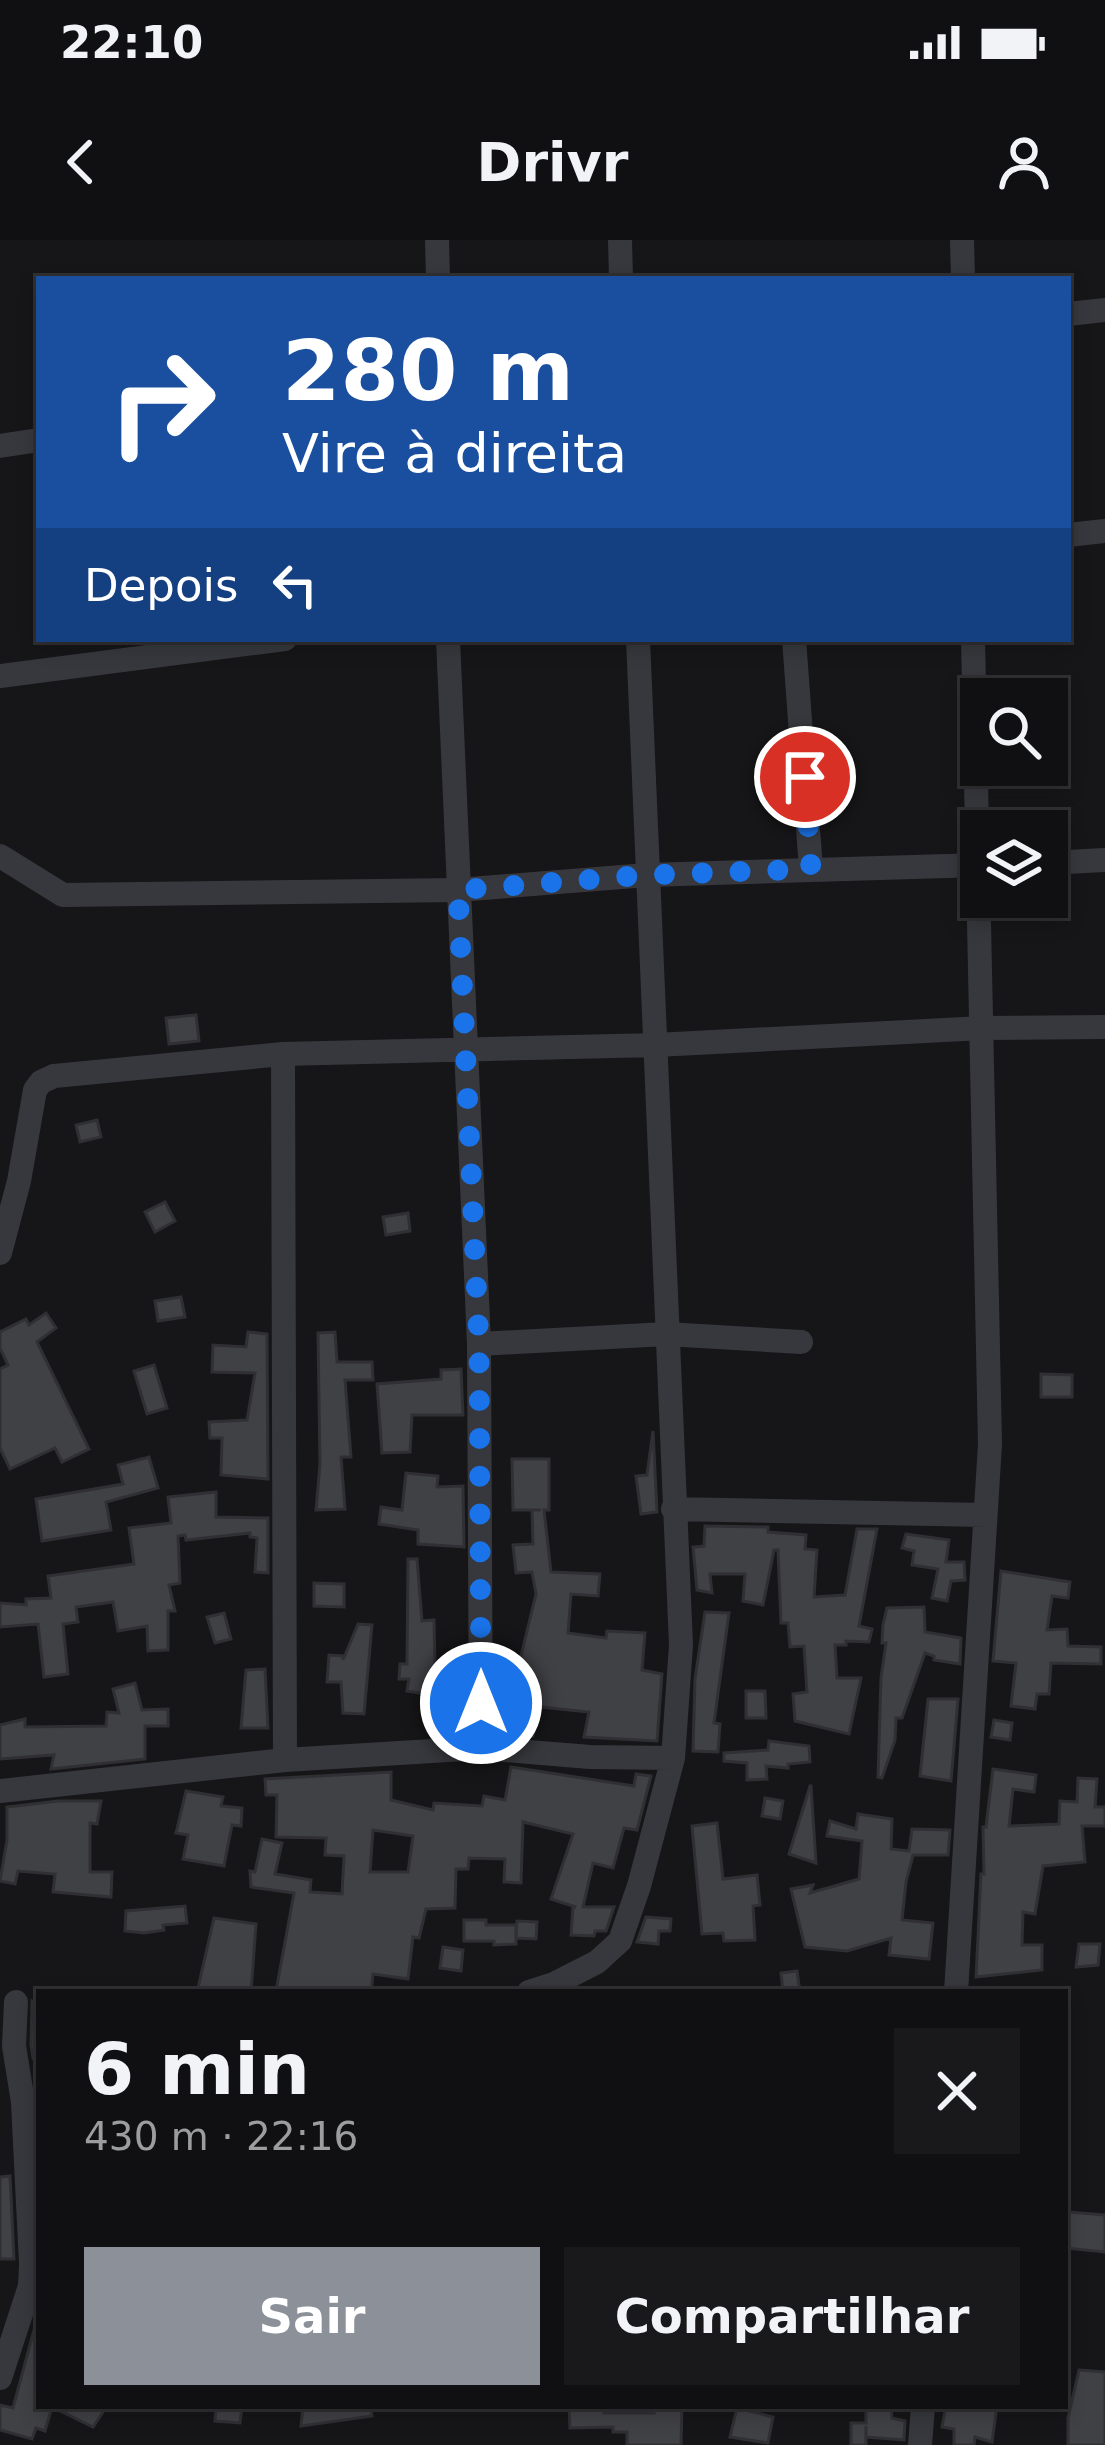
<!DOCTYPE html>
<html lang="pt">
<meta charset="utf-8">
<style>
body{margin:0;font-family:"DejaVu Sans",sans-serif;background:#19191b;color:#f1f3f6;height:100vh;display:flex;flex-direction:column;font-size:45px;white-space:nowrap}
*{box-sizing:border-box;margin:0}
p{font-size:39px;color:#9c9d9f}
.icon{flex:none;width:66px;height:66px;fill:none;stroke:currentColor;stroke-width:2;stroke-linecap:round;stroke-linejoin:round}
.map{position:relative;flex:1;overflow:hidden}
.side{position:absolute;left:36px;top:1749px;width:1032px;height:420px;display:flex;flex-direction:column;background:#101012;border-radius:0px;box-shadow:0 6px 18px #0003,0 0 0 3px #303032}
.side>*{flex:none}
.banner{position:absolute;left:36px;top:36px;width:1035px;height:366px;border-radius:0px;box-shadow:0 6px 18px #0003,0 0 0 3px #303032;background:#1a4fa0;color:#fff;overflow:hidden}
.tools{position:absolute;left:960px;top:438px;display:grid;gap:24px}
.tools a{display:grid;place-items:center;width:108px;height:108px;border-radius:0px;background:#101012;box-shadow:0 6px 18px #0003,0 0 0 3px #303032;font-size:60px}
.pin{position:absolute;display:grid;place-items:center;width:102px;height:102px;color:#fff;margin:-51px;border:6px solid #fff;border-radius:50%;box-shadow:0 3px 12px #0007}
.me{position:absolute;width:132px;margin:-66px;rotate:0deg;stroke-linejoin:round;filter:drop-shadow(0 0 9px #0008)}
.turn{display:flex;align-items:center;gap:42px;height:252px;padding:0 48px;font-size:54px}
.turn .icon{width:156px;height:156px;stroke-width:2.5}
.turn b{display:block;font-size:84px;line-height:102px}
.then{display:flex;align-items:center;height:114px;padding:0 48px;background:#0003;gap:24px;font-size:45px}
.round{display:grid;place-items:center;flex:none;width:126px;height:126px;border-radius:0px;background:#19191b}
.head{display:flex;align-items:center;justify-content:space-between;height:204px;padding:0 48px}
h1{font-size:72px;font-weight:700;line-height:90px}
.action{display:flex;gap:24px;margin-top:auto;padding:24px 48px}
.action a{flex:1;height:138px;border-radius:0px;background:#8c9099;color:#fff;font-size:48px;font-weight:700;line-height:138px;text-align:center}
.action a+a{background:#19191b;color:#f1f3f6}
.status{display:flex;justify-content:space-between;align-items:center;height:84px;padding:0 60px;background:#101012;direction:ltr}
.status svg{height:33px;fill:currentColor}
header{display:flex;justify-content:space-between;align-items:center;height:156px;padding:0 48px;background:#101012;font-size:54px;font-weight:700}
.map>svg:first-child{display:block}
</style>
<div class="status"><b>22:10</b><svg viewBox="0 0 49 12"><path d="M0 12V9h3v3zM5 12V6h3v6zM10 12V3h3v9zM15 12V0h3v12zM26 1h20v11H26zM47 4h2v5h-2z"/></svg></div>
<header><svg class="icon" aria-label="back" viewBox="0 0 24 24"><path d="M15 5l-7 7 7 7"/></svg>Drivr<svg class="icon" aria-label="person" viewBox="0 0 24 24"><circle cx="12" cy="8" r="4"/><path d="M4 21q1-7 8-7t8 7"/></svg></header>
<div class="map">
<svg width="1105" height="2205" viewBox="0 0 1105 2205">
<rect width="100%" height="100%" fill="#161618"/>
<path fill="#404145" stroke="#303034" stroke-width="3" fill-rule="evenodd" d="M196,775L199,801L169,804L166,778Z
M97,880L101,897L80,902L76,885Z
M165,962L175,981L155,992L145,972Z
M408,973L410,991L386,995L383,977Z
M181,1057L185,1077L158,1081L155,1061Z
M46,1073L56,1088L37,1102L89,1209L62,1222L55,1208L10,1229L0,1208V1129L8,1125L0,1108V1092L26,1079L29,1085Z
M248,1092L267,1094L268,1239L221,1235L222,1198H210L209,1182L247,1180L255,1133L212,1132L213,1105L246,1107Z
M335,1092L337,1122H372L373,1140H345L351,1217H341L345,1269L316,1270L320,1224L318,1093Z
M154,1125L167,1168L147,1174L134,1131Z
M461,1129L463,1175H412L410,1212L382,1213L377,1144L441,1139V1130Z
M1041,1134L1072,1135V1157H1041Z
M653,1191L657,1272L641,1274L636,1236L647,1235Z
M149,1217L158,1248L106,1262L111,1290L42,1301L36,1259L123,1244L118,1225Z
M512,1219H549V1270H544L551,1332L600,1334L598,1356L571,1354L568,1393L606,1398L607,1391L645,1393L642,1430L662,1434L657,1501L584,1497L589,1472L540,1467L533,1496L516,1494L523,1466L509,1465L536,1354L532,1332L516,1333L513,1305L533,1304L532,1270H541H513Z
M406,1233L438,1236L437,1247L463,1246L464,1307L418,1304V1290L379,1284L381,1267L402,1270Z
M216,1252V1277L268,1278V1333L255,1332L257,1298L250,1297V1293L186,1300L185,1295L178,1296L180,1343L169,1345L175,1371H168V1410L148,1411L147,1386L118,1391L113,1362L76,1367L78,1382L63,1384L68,1434L44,1437L38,1384L0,1387V1363L26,1365V1359L51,1358L48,1336L134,1324L129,1288L171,1283L168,1257Z
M705,1286L768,1287V1292L806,1295L805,1309L817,1310L814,1357L845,1355L857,1289H877L859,1386L872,1389L869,1402L846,1401V1405H835L837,1438H861L849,1494L795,1481L793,1454L807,1452L804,1406L790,1407L788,1383H781L778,1310H774L763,1365L743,1361L745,1334H710L712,1353L697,1350L693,1307L704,1306Z
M906,1294L949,1300L946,1322H964L965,1340L951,1341L947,1361L932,1358L938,1329L912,1325L914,1311L902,1308Z
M408,1319H417L422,1381L434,1380L435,1430L448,1431L449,1418L464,1419V1470L454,1467L456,1459L407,1451L409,1439H399L400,1424H407Z
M1001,1331L1070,1342L1068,1358L1052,1356L1047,1390L1067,1389L1068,1406L1101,1407V1424L1051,1423L1049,1454H1037L1035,1469L1011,1466L1016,1423L993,1421Z
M314,1343L344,1344V1367L314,1366Z
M924,1367L925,1392L961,1398L960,1424L934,1420V1416L925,1413L902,1478H896L895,1500L882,1538L878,1537L881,1438L886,1403H882L883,1385L887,1368Z
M705,1372L729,1373L714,1483L720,1484L718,1512L693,1511L695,1439Z
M224,1373L231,1399L215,1403L207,1377Z
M358,1384L372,1385L364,1474L343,1473L341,1442H327L329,1415L343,1416V1420Z
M265,1429L268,1488H241L246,1430Z
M135,1443L142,1470L168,1469V1486H145V1519L51,1529L54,1515L0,1519V1485L25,1479V1487L106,1486L107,1472L119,1473L113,1449Z
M746,1451H765L766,1478H746Z
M928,1459H958L951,1541L920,1536Z
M994,1480L1012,1483L1010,1500L991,1497Z
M769,1501L809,1506L810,1522L788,1524V1528L766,1526L767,1539L747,1540V1523L724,1521V1513L768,1510Z
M511,1527L634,1546L636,1534L651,1536L637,1590L624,1588L613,1628L593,1623L583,1667H614L606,1691H595L594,1696L571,1695L573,1667H576L551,1659L573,1594L523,1582L521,1643L504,1642L505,1619L469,1618L468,1629H456L455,1668L426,1669L419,1698L413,1697L408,1739L373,1734L371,1752L276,1751L294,1653L251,1647L250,1631L255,1632L262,1599L282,1603L275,1634L311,1640L310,1652L342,1654L344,1616L325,1615L326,1598L276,1597L277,1555H266L265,1539L391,1532V1560L433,1570L434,1563L482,1566L484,1556L505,1560ZM373,1590L413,1596L408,1632H370Z
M993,1529L1036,1535L1034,1552L1013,1549L1009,1586L1059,1584L1060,1561L1077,1562L1078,1538L1097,1539L1095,1567H1105V1586H1082L1085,1622L1043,1626L1035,1674L1023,1672L1022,1705H1042V1730L976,1737L981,1634H984L983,1587H986Z
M810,1546H811L816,1623L789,1614Z
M186,1551L223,1557L221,1566L242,1568L241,1586L232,1585L224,1626L183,1619L188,1595L176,1593Z
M765,1558L783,1561L780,1579L762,1576Z
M58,1561H101L97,1584L90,1583V1632H112L111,1657L53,1652L55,1634L18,1631L15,1644L0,1641L7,1600V1567Z
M858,1574L892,1579L891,1609L909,1611L912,1589L950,1590L948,1615H913L906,1642L902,1680L933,1683L929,1719L889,1715L891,1698L847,1711L805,1707L791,1649L813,1645L810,1653L859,1639L862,1601L827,1596L830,1581L856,1589Z
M717,1583L723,1639L757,1635L760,1665L753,1666L755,1700L724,1701L723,1693L702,1694L692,1586Z
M185,1666L187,1683L163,1685L164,1690L144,1693L125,1691L126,1671Z
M646,1677L671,1679L670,1691H659L658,1704L637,1702Z
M214,1678L256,1684L251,1752L198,1748Z
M464,1680H486V1685H516V1697L517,1681L537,1682L536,1699L516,1698V1704L494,1705V1701H464Z
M1079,1704H1100L1098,1725L1076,1727Z
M443,1707L463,1710L461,1731L440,1728Z
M797,1731L800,1752H783L781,1733Z
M32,1761L39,1763V1817L33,1818L31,1805Z
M10,1936L14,2019H0V1937Z
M1068,1972L1105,1975V2012L1065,2008Z
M37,2079L39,2166H107L93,2187L52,2167L45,2191L36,2188L32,2199L0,2190V2165L13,2168Z
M1079,2130L1105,2132V2205H1068V2178Z
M216,2166H242L240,2183L215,2181Z
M303,2166H371L372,2176L301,2186Z
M569,2166H604V2173H654V2166H682L681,2205H627V2192H613V2187L570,2188Z
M866,2166H891L892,2178L905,2181L904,2200L866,2197V2186V2205H851V2183H866Z
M946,2166H997L992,2202L975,2197L974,2205H954V2189L942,2187Z
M737,2168L773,2177L768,2203L730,2197Z"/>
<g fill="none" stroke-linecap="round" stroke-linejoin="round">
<path stroke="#37383d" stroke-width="24" d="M437,0L438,39
M620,0L621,39
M962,0L963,39
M1068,74L1105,70
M0,206L39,200
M1068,295L1105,291
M448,399L479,1104L481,1508
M794,399L811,629
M0,436L285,399
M0,616L63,655L458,650L647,635L981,625
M1047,623L1105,620
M283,814L285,1520
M0,1013L19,941L35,850L41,842L54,836L283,814L656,805L983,788L1105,787
M479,1104L666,1094L801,1102
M673,1269L985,1275
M0,1551L285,1520L481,1508L590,1517L673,1518
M529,1752L554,1744L597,1722L620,1701L639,1646L673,1518L681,1405L638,399
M956,1752L990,1204L973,399
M0,2138L30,2046L31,2024L23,1862L14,1806L16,1762
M920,2205L923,2166"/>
</g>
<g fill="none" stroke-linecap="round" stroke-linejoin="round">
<path stroke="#1a73e8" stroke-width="21" stroke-dasharray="0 37.8" d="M481,1463L479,1104L458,650L647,635L811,629L805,537"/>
</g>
</svg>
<div class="tools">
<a><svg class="icon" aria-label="search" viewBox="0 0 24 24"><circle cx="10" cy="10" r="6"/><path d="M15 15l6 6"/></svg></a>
<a><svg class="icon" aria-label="layers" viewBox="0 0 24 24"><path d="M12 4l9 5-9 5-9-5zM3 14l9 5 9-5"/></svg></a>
</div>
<div class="pin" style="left:805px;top:537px;background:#d93025"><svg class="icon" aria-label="arrive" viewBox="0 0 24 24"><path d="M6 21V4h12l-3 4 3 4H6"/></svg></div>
<svg class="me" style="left:481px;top:1463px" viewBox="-20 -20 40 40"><circle r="17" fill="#1a73e8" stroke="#fff" stroke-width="3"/><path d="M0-11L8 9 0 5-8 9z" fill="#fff"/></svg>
<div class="banner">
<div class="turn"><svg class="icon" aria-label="right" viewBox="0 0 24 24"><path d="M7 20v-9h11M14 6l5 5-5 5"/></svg><div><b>280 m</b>Vire à direita</div></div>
<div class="then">Depois<svg class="icon" aria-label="left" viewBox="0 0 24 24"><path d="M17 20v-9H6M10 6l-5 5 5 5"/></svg></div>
</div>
<section class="side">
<div class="head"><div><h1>6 min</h1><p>430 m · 22:16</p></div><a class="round"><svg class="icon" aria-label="close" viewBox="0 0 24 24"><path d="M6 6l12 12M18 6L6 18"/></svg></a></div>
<div class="action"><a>Sair</a><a>Compartilhar</a></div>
</section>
</div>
